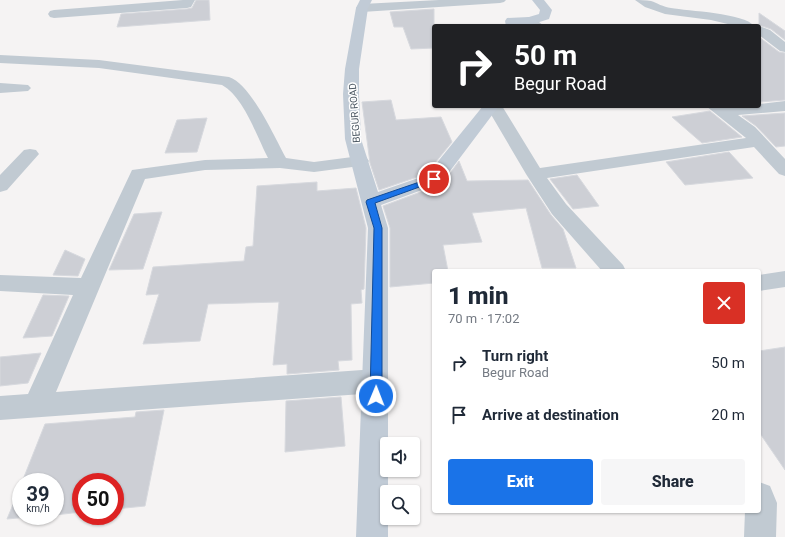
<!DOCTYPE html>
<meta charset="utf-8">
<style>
body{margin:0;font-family:Roboto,sans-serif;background:#f6f6f7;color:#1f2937;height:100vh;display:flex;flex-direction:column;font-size:15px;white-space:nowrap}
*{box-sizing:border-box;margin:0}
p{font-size:13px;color:#747a83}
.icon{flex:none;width:22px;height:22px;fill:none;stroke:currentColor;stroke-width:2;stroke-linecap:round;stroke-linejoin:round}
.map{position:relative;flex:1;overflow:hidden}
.panel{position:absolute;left:432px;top:269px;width:329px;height:244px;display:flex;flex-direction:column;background:#fff;border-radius:4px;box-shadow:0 1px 3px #0004}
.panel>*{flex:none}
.guide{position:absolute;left:432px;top:24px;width:329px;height:84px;border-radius:4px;box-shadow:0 1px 3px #0004;background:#202124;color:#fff;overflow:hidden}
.buttons{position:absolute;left:380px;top:437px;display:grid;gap:8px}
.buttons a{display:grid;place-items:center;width:40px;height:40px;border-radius:4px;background:#fff;box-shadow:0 1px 3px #0004;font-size:20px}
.speed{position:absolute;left:12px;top:473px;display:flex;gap:8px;font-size:20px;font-weight:700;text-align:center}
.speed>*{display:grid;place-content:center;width:52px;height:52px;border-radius:50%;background:#fff;box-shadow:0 1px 3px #0004;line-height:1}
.speed small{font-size:10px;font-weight:400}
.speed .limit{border:6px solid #d22;background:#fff;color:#111}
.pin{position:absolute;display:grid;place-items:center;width:34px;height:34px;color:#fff;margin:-17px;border:2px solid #fff;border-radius:50%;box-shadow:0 1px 4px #0007}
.me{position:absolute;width:44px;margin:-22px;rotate:1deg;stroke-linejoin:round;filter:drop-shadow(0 0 3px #0008)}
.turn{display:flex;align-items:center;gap:14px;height:84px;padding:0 16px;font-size:18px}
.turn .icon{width:52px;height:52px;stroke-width:2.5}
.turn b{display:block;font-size:28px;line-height:34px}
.round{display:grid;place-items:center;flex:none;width:42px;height:42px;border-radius:4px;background:#f6f6f7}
.headline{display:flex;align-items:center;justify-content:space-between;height:68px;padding:0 16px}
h1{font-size:24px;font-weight:800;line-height:30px}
.action{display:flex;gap:8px;margin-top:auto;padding:8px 16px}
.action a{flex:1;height:46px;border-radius:4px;background:#1a73e8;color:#fff;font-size:16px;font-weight:800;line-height:46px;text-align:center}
.action a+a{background:#f6f6f7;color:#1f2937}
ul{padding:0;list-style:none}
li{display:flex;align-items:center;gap:12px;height:52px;padding:0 16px}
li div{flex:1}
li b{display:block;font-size:15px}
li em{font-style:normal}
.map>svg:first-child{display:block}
</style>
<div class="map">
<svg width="785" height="537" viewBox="0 0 785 537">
<rect width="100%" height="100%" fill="#f5f3f3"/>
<path fill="#cdcfd5" stroke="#d7d9de" d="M196,0H209L210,20L117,27L121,14L187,9L192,8Z
M434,9V48L411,49L403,27H394L390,12Z
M759,13L785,31V40L771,29L759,25Z
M759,37L779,52L785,53V100L759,102Z
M391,100L396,120L441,117L452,142L426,174L379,190L370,163L362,102Z
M710,111L742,137L702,143L672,117Z
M785,113V146L776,147L756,126L742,116Z
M207,118L197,152L165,153L177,120Z
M729,152L753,178L685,185L666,162Z
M459,161L467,181L528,180L551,215L563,229L576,268H542L526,208L472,213L482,242L443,245L448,271H434V283L390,287V228L383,206L442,184Z
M577,175L599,206L573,209L550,179Z
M317,182V191L356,188L366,228L364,289L361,290L362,303L351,304L352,360L338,361L339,370L287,374V364L273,365L279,302L208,304L200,341L143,344L159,294L146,295L153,267L244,261L246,247L253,246L257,186Z
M162,212L143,269L109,270L134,214Z
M65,250L85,259L78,276L53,275Z
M43,295L69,296L52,336L23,338Z
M785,347V470L759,432V351Z
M41,353L28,383L0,386V357Z
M341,397L345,446L285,452L286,401Z
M164,410L145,506L115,509V482H81V512L55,515V482H22L45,424L135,417L136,412Z
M21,485V516H40L7,519Z"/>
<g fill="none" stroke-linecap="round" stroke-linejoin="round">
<path fill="#c1cad2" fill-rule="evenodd" d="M183,0H195L191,7L187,8L54,18L50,17L48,14L50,11L54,10Z
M439,0H506L504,2L500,3L362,12L358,11L356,8L358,5L362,4Z
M635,0C640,0 646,0 651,1C657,3 663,7 671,8C687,11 745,13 754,26H736L711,20L665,14L645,7Z
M530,17L534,18L544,26H529L524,21L526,18Z
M759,26L770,30L785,42V52L780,51L759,35Z
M0,55L99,60L229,77C251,84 275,138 286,158L314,162L360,156L366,157L369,161L366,165L360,166L314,172L280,168L205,170L145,179L56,392L376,369L385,373L389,381L385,389L376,393L0,420V396L28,394L73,295L0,291V275L81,278L132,170L205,160L268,158C257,137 244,97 222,85L99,68L0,63Z
M0,83L28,85L31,88L28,91L0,93Z
M785,101V111L738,115L755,127L785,159V176L779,174L754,147L547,178L566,204L623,265L626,271H602L552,214L526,174L486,106H502L540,168L746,138L706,106H759V104Z
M30,149L36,150L39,154L7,190L0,192V175L24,150Z
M785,271V287L759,291V275Z
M759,482L770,486L777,503L776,537H744L745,511H759Z"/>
<path fill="#c1cbd6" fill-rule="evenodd" d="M360,0H372L368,8L359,69V94L361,139L378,192L427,175L483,106H499L441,183L381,205L388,228V537H356L368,228L345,139L343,94L345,69L356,8Z
M532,0H544L552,10L549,19L530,25L506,26L505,21L507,18L529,17L539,14L540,10Z"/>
</g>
<path fill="#1a73e8" stroke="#114b97" d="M434,177L437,179L436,181L375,203L382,228V396L380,400L376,401L372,400L370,396L374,228L366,202L367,200Z"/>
<g text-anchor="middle" stroke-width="3" stroke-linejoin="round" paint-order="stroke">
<g font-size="10" fill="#4a5661" stroke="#fff">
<text transform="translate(354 113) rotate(-94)" y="4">BEGUR ROAD</text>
</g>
</g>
</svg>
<div class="buttons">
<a><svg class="icon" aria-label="sound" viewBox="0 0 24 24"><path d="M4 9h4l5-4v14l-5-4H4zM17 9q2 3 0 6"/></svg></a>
<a><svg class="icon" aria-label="search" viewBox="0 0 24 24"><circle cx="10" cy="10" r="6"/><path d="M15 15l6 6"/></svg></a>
</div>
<div class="speed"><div>39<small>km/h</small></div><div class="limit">50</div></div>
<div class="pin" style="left:434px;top:179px;background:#d93025"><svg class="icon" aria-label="arrive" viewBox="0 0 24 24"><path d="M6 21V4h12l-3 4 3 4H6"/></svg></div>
<svg class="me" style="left:376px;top:396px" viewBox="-20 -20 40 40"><circle r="17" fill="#1a73e8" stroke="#fff" stroke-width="3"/><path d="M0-11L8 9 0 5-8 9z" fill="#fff"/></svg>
<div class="guide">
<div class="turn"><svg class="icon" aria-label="right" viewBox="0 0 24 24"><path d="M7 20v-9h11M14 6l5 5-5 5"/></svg><div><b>50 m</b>Begur Road</div></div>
</div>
<section class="panel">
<div class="headline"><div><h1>1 min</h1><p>70 m · 17:02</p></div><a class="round" style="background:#d93025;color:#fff"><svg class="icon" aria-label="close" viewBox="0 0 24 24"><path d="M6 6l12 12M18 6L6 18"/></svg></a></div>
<ul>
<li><svg class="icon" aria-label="right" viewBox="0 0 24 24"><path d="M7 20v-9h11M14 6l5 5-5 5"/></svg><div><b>Turn right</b><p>Begur Road</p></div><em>50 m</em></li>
<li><svg class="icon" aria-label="arrive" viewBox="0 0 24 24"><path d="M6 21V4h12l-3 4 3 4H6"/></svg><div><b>Arrive at destination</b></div><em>20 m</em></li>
</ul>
<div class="action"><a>Exit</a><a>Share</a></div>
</section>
</div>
